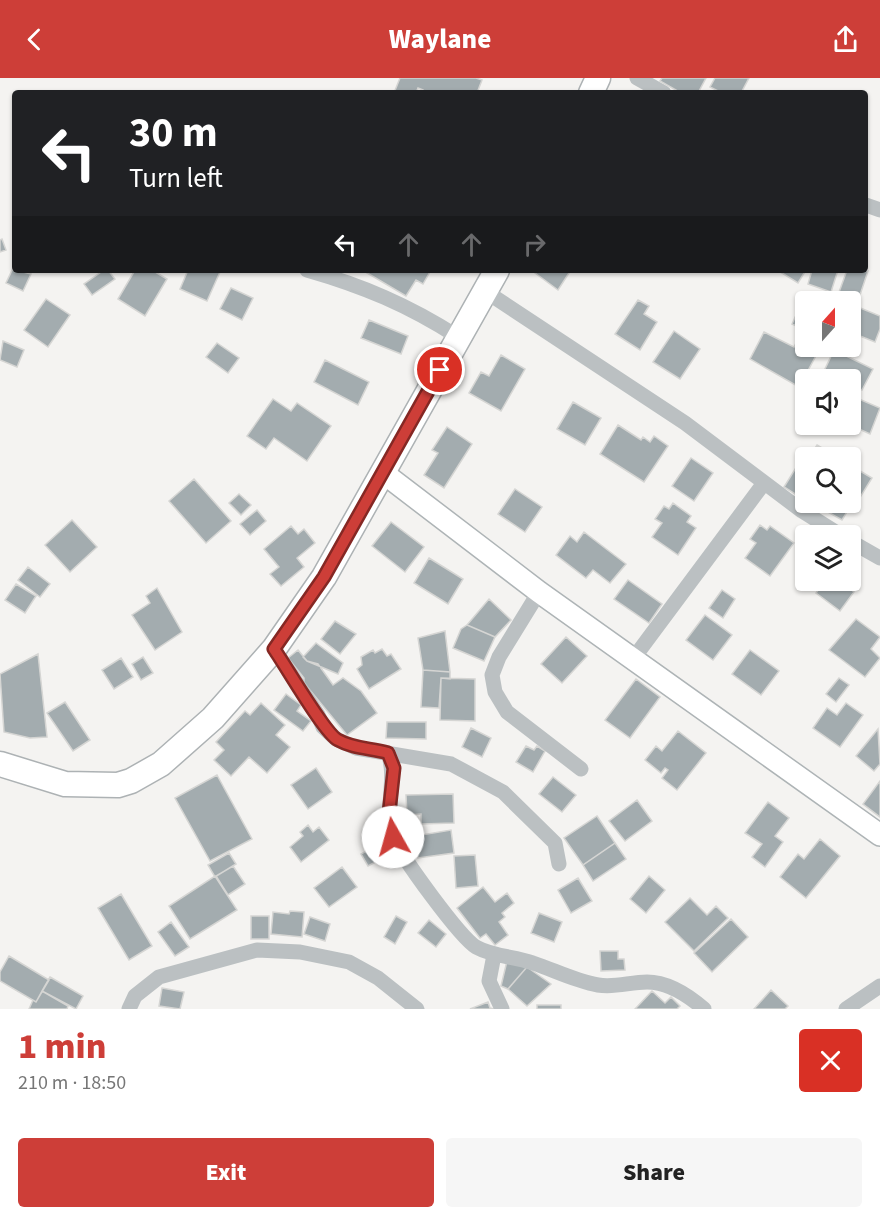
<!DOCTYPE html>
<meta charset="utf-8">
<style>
body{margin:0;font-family:"Source Sans 3",sans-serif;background:#f6f6f6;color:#222;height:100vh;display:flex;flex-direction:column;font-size:22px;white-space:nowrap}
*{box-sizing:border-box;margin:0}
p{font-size:20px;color:#767676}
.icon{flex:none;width:33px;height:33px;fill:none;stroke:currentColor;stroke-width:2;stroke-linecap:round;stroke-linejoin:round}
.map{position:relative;height:931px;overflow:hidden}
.side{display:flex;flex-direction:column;background:#fff;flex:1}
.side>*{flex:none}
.top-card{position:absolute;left:12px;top:12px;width:856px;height:183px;border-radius:6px;box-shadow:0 2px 4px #0004;background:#202124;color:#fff;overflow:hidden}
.needle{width:39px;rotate:21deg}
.fabs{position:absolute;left:795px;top:213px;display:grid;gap:12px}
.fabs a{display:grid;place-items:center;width:66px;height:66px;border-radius:6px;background:#fff;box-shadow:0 2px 4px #0004;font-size:30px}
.pin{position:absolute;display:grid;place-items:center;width:51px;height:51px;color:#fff;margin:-26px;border:3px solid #fff;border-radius:50%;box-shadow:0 2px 6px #0007}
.me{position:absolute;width:66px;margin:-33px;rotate:353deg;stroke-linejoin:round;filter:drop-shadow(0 0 4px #0008)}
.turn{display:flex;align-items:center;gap:21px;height:126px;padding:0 18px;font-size:27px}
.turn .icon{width:78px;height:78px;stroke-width:2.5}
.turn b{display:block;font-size:42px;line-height:51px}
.lanes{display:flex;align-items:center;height:57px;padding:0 18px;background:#0003;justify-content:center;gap:30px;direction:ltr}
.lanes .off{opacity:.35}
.round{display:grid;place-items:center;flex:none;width:63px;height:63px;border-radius:6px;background:#f6f6f6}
.head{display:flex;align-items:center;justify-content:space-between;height:102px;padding:0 18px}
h1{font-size:36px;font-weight:800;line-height:45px;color:#cd3e38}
.action{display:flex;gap:12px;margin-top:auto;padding:12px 18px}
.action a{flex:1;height:69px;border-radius:6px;background:#cd3e38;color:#fff;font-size:24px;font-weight:800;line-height:69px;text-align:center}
.action a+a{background:#f6f6f6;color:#222}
header{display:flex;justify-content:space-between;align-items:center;height:78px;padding:0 18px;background:#cd3e38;color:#fff;font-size:27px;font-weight:800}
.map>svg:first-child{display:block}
</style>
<header><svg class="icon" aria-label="back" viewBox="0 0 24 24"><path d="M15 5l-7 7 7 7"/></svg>Waylane<svg class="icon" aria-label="share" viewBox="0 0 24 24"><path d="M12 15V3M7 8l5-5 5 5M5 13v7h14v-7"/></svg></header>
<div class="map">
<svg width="880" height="931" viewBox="0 0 880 931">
<rect width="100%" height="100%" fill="#f4f3f1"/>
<path fill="#a3acaf" stroke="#d5d5d3" stroke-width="1.5" d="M400,0H476L482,2L477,15H422L423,12L418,10L416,15H394Z
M662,0H706L698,15H681L660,3Z
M715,0H749L741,15H722L710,9Z
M2,161L6,172L0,174V162Z
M14,188L15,192L31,196L23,213L6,205Z
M104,192H108L115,201L92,217L84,206Z
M135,192H152L167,201L145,238L118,221Z
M188,192L220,194L207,223L180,211Z
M362,192H431L423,206L416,202L406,218Z
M531,192H571L558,212Z
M777,192H806L798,205Z
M812,192H838L831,214L808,206Z
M847,192L868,193L858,223L838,217Z
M231,210L253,220L242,242L220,231Z
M46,221L70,237L48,269L24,252Z
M638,222L649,228L644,236L657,244L640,272L615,256Z
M802,224L806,225V252L792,246Z
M853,227L880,238V251L875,264L850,254V234Z
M369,242L408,258L401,276L361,260Z
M674,253L700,271L680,301L653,284Z
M764,254L794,269L797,263L818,274L799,309L750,281Z
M3,263L24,272L17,289L0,282Z
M217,265L239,280L228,295L206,279Z
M834,272L873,291L862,312L850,306V302H841L824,293Z
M501,277L525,291L501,333L469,315L481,294L489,298Z
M325,282L369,304L358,327L314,304Z
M852,318L880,330L870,356L848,346H850Z
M273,321L291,333L297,325L331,348L307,383L274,360L266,371L247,358Z
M573,324L601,340L585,367L557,351Z
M618,347L641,362L643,359L650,364L654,358L668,368L644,404L600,376Z
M447,349L472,366L444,410L424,397L438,375L432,372Z
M817,367L839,380H809Z
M691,380L713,395L694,423L672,408Z
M806,386V417L803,421L784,409L797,388L802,391Z
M850,387L872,400L856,426L853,424L842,442L826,433L831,424H850Z
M194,401L231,443L206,465L169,423Z
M515,411L542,429L525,454L498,436Z
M239,416L251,427L241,437L229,425Z
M673,425L691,438L687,444L696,450L678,477L652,459L662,445L655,441L664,428L669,431Z
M257,432L266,443L250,457L240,446Z
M72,442L97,469L70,494L45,467Z
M391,444L424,469L405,494L372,468Z
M760,447L767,452L770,448L794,465L770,498L745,480L756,465L750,461Z
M291,448L298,456L304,451L315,465L297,480L304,489L281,508L270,496L279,489L264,471Z
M584,454L626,486L610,505L593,492L586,500L556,477L570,458L577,464Z
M429,480L463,501L448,526L414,505Z
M28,489L50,506L40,519L18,502Z
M628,502L662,526L649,545L614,521Z
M825,502H839L854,514L840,533L816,515Z
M16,506L36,518L25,535L5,522Z
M157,510L182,554L155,572L132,537L150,525L146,518Z
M722,512L735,521L723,540L709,530Z
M489,521L511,542L495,559L467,547Z
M705,537L732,557L713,582L686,562Z
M856,541L880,559L871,571L880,580L865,599L829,572Z
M335,543L356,556L340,576L321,561Z
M467,547L495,559L484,583L453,570L461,551Z
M445,553L450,594L423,592L418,560Z
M566,559L587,578L562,605L541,586Z
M316,565L343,585L338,596L307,583L303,579Z
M382,571L387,578L391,576L401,591L369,611L357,591L362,587L361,579L373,572L375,575Z
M298,572L307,583L318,586L333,607L343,600L361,613L377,635L347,657L304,605V600L288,580Z
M750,572L779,593L761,617L732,596Z
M38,576L47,659L30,660L4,654L0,596Z
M143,579L153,595L141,602L132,586Z
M121,580L133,599L114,611L102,592Z
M423,592L450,594V601L441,600L439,630L421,629Z
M441,600L475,601V643L440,642Z
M839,600L849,607L836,624L826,616Z
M636,601L660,619L630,660L605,642Z
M286,616L301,627L297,633L311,643L303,653L274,632Z
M65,624L90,662L73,673L47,635Z
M261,625L285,647L276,657L290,669L267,695L249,679L231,698L214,682L224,672L216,664L245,633L250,637Z
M846,625L863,637L840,669L813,650L827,630L837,637Z
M387,644H426V661L386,660Z
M471,650L491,660L482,679L462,669Z
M878,651L880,686L874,693L856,678Z
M678,653L706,675L677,712L662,700L668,692L665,690L661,695L645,682L656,668L662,673Z
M526,668L534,672L537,668L545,673L533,694L516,684Z
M316,690L332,714L308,731L291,707Z
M217,697L252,761L210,783L175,720Z
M553,699L576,717L562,734L539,716Z
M880,703V739L863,726Z
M453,716L454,745L421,746V736L407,737L406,717Z
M637,722L652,743L625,763L609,743Z
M768,724L789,740L775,758L783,764L765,789L752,779L762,766L745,755Z
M597,738L615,765L583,787L564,760Z
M308,747L313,754L319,749L329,762L301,784L290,769L303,758L300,754Z
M451,752L454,775L418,780L415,758Z
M820,761L840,778L806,820L780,799L798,776L804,781Z
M386,762L393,775L368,788L361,776Z
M615,765L626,781L593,803L583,787Z
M229,775L236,786L215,799L208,787Z
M475,777L478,808L456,810L454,778Z
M233,788L245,806L228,817L216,798Z
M342,789L357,809L329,829L314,810Z
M215,798L237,832L190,861L169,828Z
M649,798L665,812L646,835L630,821Z
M578,800L592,823L571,835L558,812Z
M483,809L495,824L507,815L514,825L502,835L505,839L499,844L508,857L495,867L486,856L480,860L457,830Z
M121,816L152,868L129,882L98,830Z
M690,820L707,837L716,828L728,840L694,873L665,844Z
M290,833L304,834L302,859L271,856L273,834L289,836Z
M539,835L562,844L554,864L531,855Z
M251,838H269V861H251Z
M396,838L407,844L395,866L384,859Z
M310,839L330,846L325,863L304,856Z
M731,841L748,859L712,894L694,875Z
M429,842L446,856L436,869L418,855Z
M171,844L189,869L175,878L158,854Z
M600,873H618V881H624L625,892L601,893Z
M9,878L49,902L36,924L0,903V894Z
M507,883L527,889L508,911L501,908Z
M527,889L551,906L527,928L508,911Z
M50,899L83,918L76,931L42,913Z
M162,910L184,914L180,931L159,928Z
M771,912L788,928L785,931H754Z
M42,913L68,928L67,931H29L33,922L36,924Z
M652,913L665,925L671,919L680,928L677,931H635Z
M488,924L490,930L494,931H470Z
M537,927H561V931H537Z"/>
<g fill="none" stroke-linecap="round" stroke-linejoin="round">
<g stroke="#aeb4b6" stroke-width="24">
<path id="secondary" d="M382,394L539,514L880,757"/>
</g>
<g stroke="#adb2b4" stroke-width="27">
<path id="primary" d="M591,15L598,0
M0,686L65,706L118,707L131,703L161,686L213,640L274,571L324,499L497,192"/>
</g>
<path stroke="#bbc0c2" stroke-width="15" d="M637,0L664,15
M866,127L880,132
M307,192C363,208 408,227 458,259
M485,213L685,345L802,433L842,458
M850,463L880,480
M539,514L499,579L492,597L495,614L507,634L581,691
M274,571L318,637L323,649L336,661L356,670L451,686L503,714L555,765L559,786
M633,581L764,405
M388,675C398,702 383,732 394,760C401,779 460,859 476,869C494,879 514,878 533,885C554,892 575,903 598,907C615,910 630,904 647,904C668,904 689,918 704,931
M494,877L489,903L502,931
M129,931L135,918L159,899L257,872L300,874L349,884L378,900L417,931
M846,931L880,908"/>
<use href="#secondary" stroke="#fff" stroke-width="21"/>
<use href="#primary" stroke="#fff" stroke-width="24"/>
</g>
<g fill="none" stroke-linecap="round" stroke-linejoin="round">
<g stroke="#852824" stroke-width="15">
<path id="route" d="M393,759L389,735L394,690L388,675C371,670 354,671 338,662C325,656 286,588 274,571L324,499L440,292"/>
</g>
<use href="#route" stroke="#cd3e38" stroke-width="10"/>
</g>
</svg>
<div class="fabs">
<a><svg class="needle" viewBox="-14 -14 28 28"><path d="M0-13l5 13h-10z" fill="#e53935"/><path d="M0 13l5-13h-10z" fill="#767676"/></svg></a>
<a><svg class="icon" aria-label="sound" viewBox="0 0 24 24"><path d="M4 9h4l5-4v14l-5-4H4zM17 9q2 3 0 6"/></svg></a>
<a><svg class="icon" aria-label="search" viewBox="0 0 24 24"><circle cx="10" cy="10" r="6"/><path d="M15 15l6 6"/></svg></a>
<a><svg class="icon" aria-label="layers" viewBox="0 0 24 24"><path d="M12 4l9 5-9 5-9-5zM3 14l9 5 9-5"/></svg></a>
</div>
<div class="pin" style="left:440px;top:292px;background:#d93025"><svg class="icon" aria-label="arrive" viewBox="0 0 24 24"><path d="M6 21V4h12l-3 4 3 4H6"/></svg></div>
<svg class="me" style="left:393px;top:759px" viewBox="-20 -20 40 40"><circle r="19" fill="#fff"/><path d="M0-13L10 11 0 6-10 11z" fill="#cd3e38"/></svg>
<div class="top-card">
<div class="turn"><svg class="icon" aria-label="left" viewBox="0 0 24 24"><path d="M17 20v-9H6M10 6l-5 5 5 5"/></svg><div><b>30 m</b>Turn left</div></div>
<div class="lanes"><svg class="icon" aria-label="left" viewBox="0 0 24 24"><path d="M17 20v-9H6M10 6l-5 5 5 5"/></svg><svg class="icon off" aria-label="ahead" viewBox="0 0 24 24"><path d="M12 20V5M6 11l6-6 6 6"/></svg><svg class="icon off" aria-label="ahead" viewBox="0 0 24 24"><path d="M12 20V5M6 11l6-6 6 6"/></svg><svg class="icon off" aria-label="right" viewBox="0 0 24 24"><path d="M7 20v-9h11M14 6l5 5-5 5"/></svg></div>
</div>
</div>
<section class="side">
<div class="head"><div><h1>1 min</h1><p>210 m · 18:50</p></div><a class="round" style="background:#d93025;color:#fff"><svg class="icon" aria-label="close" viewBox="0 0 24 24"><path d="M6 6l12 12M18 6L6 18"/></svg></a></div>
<div class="action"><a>Exit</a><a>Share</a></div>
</section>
